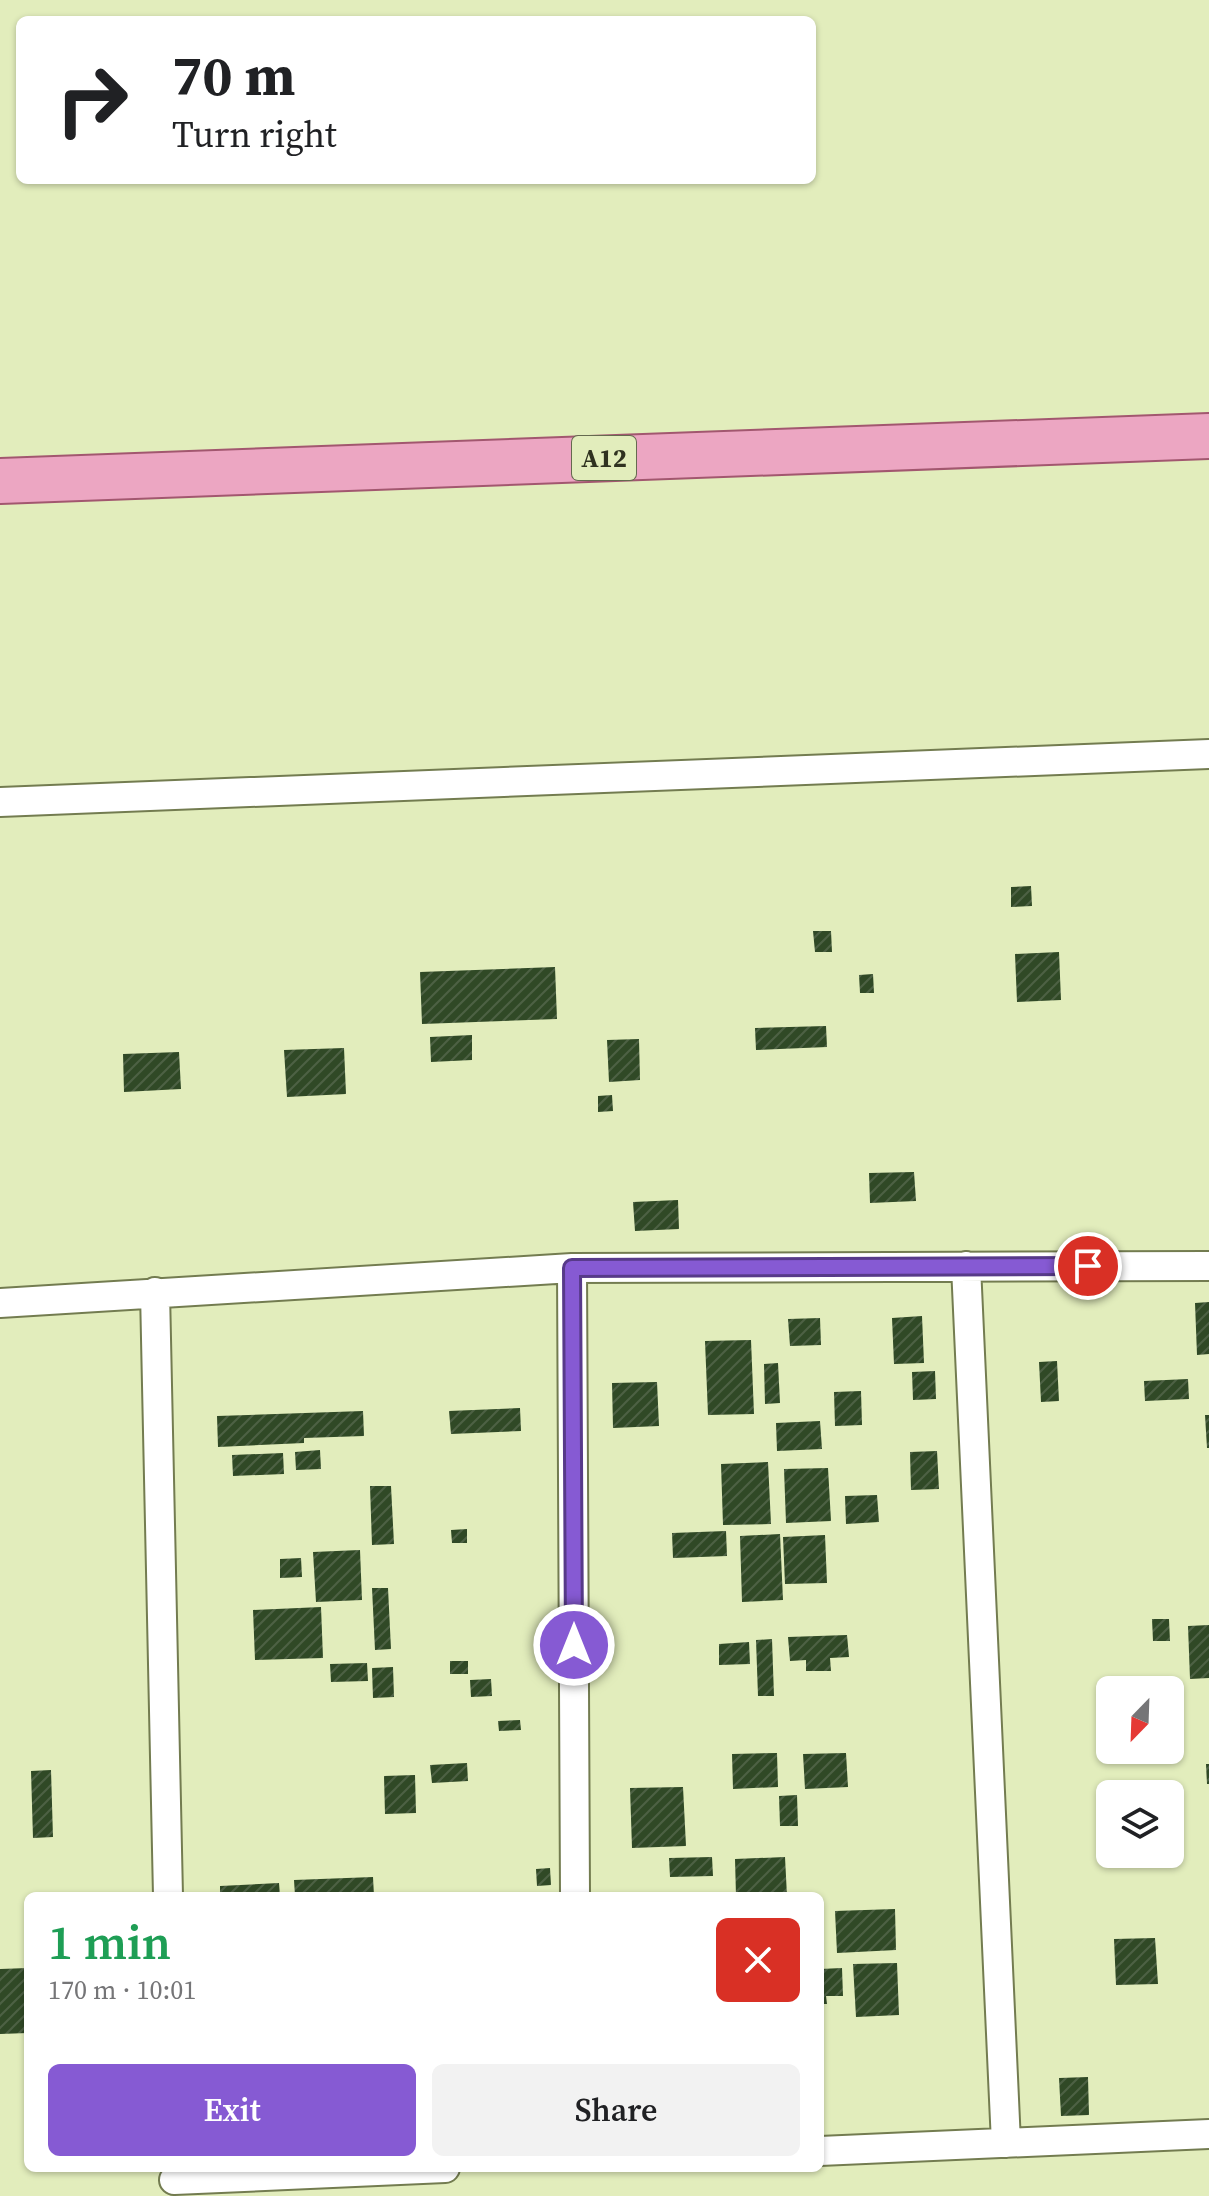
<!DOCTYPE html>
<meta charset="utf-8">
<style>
body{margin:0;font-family:"Source Serif 4",serif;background:#f2f2f2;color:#202124;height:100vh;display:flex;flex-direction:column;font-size:30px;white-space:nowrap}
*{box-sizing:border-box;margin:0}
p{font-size:26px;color:#757577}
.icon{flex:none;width:44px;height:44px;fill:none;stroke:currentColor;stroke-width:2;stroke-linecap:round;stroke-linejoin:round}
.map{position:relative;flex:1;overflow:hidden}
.drawer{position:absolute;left:24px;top:1892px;width:800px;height:280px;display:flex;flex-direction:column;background:#fff;border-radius:12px;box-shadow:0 2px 6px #0004}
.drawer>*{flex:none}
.guide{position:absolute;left:16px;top:16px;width:800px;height:168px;border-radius:12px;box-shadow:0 2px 6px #0004;background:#fff;color:#202124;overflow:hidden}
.needle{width:52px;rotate:203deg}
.tools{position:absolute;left:1096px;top:1676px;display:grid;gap:16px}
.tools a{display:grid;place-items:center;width:88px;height:88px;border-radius:12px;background:#fff;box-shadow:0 2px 6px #0004;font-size:40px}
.pin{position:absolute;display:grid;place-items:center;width:68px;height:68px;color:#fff;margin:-34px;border:4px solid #fff;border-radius:50%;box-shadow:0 2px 8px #0007}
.me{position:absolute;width:88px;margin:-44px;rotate:0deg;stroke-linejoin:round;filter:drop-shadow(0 0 6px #0008)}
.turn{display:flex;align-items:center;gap:28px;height:168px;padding:0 24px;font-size:36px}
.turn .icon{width:104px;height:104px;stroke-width:2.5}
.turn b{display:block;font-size:56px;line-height:68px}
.round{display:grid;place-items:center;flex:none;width:84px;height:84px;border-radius:12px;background:#f2f2f2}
.summary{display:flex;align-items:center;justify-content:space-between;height:136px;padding:0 24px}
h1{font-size:48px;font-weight:600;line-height:60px;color:#1e9e55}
.action{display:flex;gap:16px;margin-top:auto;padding:16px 24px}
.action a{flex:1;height:92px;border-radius:12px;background:#865ad3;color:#fff;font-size:32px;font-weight:600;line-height:92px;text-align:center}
.action a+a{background:#f2f2f2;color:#202124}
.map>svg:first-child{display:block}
</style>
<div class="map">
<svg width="1209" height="2196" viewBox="0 0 1209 2196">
<defs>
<pattern id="building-hatch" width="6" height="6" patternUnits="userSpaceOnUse" patternTransform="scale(2)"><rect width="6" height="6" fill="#304926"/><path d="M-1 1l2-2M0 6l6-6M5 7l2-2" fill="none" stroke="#4d6144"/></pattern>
</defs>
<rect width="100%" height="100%" fill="#e2edbc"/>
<path fill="url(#building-hatch)" d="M1031,886L1032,906L1011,907V887Z
M813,931H831L832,952H815Z
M1059,952L1061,1000L1017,1002L1015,954Z
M555,967L557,1019L422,1024L420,972Z
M873,974L874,993H860L859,975Z
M826,1026L827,1047L756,1050L755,1028Z
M472,1035V1060L431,1062L430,1037Z
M639,1039L640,1080L609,1082L607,1040Z
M344,1048L346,1094L287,1097L284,1050Z
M179,1052L181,1089L124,1092L123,1054Z
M612,1095L613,1111L598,1112V1096Z
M914,1172L916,1201L870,1203L869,1173Z
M678,1200L679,1229L635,1231L633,1202Z
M1209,1302V1354L1197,1355L1195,1303Z
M922,1316L924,1363L894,1364L892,1318Z
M820,1318L821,1345L790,1346L788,1319Z
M751,1340L754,1414L708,1415L705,1341Z
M1057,1361L1059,1401L1041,1402L1039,1362Z
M778,1363L780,1403L765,1404L764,1364Z
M935,1371L936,1399L913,1400L912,1372Z
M1188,1379L1189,1399L1145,1401L1144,1381Z
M657,1382L659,1426L613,1428L612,1383Z
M861,1391L862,1425L835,1426L834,1392Z
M520,1408L521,1431L451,1434L449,1411Z
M363,1411L364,1436L304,1438V1443L218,1447L217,1416Z
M1205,1415H1209V1448H1207Z
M820,1421L822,1449L777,1451L776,1423Z
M320,1450L321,1469L296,1470L295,1452Z
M937,1451L939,1489L911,1490L910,1452Z
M283,1453L284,1474L233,1476L232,1455Z
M768,1462L771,1524L723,1525L721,1464Z
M828,1468L831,1521L786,1523L784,1469Z
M370,1486H391L394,1544L372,1545Z
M877,1495L879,1522L846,1524L845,1496Z
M467,1529V1543H452L451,1530Z
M726,1531L727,1556L673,1558L672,1533Z
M780,1534L783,1600L742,1602L740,1536Z
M825,1535L827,1583L785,1584L783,1537Z
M360,1550L362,1600L316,1602L313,1552Z
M301,1558L302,1577L280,1578V1559Z
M372,1588H388L391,1649L375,1650Z
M321,1607L323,1658L255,1660L253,1610Z
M1152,1619H1169L1170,1641H1153Z
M1209,1625V1678L1190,1679L1188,1626Z
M847,1635L849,1657L830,1658L831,1671H806V1660L790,1661L788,1637Z
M772,1639L774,1696H758L756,1640Z
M749,1642L750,1664L719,1665V1644Z
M450,1661H468V1674H450Z
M367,1663L368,1681L331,1682L330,1664Z
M393,1667L394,1697L373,1698L372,1668Z
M491,1679L492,1696L471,1697L470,1680Z
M520,1720L521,1730L499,1731L498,1721Z
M777,1753L778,1787L733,1789L732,1754Z
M846,1753L848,1787L805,1789L803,1754Z
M467,1763L468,1781L432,1783L430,1765Z
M1206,1764H1209V1784H1207Z
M51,1770L53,1837L33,1838L31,1771Z
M415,1775L416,1813L385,1814L384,1776Z
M683,1787L686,1846L632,1848L630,1788Z
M797,1795L798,1826H780L779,1796Z
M712,1857L713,1876L670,1877L669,1858Z
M785,1857L787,1896H736L735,1859Z
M550,1868L551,1885L537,1886L536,1869Z
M373,1877L374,1896H295L294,1880Z
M279,1883L280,1896H220V1886Z
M895,1909L896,1950L837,1953L835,1911Z
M1155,1938L1158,1984L1116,1985L1114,1939Z
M897,1963L899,2015L856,2017L853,1964Z
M28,1968V2033L0,2034V1969Z
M842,1968L843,1996H826L827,2004H820V1969Z
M1088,2077L1089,2115L1061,2116L1059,2078Z"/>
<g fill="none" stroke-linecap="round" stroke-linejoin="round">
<g stroke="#737c50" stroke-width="32">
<path id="minor" d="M0,802L1209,754
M966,1266L1006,2143
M572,1268L575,1896
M155,1292L168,1896
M0,1303L572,1268L1209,1266
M820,2151L1209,2134
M174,2180L445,2168"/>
</g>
<g stroke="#a2576f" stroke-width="48">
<path id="primary" d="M0,481L1209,436"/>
</g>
<use href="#minor" stroke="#fff" stroke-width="28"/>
<use href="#primary" stroke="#eca6c2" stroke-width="44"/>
</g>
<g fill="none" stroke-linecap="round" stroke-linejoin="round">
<g stroke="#573a89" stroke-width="20">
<path id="route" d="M574,1645L572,1268L1088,1266"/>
</g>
<use href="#route" stroke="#865ad3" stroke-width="14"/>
</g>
<g text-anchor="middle" stroke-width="8" stroke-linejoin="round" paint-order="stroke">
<rect fill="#e2edbc" stroke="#656a4f" stroke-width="2" x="572" y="436" width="64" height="44" rx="6"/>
<g font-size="26" font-weight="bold" fill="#2f3220">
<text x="604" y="467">A12</text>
</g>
</g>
</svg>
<div class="tools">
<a><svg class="needle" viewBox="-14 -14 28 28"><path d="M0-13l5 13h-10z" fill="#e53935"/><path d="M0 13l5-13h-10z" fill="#757577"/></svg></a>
<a><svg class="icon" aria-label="layers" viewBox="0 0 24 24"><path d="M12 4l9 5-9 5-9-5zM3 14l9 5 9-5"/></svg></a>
</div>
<div class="pin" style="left:1088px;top:1266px;background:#d93025"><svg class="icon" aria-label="arrive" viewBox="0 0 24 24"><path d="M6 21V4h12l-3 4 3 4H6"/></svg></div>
<svg class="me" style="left:574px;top:1645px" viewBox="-20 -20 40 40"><circle r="17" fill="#865ad3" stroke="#fff" stroke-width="3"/><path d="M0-11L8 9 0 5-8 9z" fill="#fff"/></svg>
<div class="guide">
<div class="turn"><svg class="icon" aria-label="right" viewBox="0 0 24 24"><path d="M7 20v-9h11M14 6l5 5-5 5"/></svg><div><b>70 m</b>Turn right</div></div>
</div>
<section class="drawer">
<div class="summary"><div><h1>1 min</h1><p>170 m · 10:01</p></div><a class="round" style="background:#d93025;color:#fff"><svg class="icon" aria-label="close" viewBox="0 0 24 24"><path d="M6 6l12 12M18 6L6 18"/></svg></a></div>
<div class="action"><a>Exit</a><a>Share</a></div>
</section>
</div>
